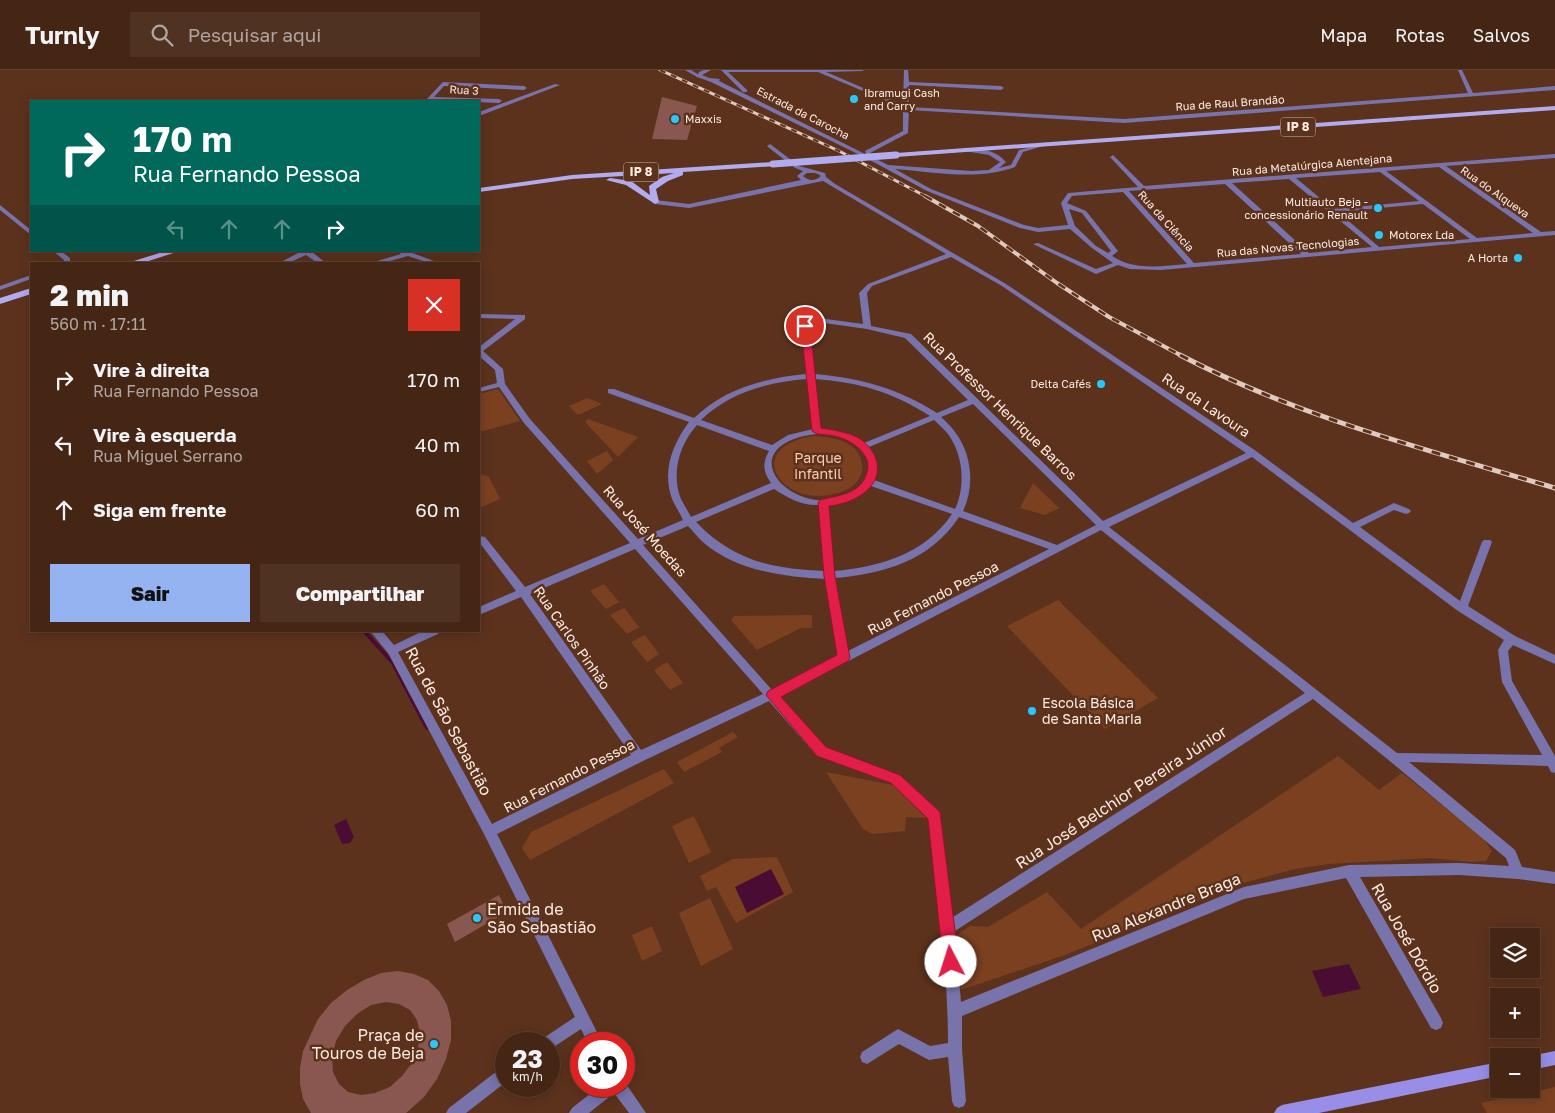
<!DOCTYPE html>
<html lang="pt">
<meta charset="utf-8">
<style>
body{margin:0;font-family:"Golos Text",sans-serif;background:#4f3222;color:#f1f3f6;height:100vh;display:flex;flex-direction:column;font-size:19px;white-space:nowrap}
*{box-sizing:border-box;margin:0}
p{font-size:16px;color:#b0a5a0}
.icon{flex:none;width:28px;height:28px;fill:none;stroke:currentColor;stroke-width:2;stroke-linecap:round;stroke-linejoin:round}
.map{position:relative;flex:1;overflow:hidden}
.drawer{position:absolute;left:30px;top:192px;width:450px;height:370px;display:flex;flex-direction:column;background:#452615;border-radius:0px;box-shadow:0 2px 12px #0003,0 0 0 1px #5d4334}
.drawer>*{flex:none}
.top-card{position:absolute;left:30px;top:30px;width:450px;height:152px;border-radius:0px;box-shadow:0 2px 12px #0003,0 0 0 1px #5d4334;background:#00695c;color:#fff;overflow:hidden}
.controls{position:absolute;left:1490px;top:858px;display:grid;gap:10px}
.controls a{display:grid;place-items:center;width:50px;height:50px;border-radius:0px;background:#452615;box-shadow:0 2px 12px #0003,0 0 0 1px #5d4334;font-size:25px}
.speed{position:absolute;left:495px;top:962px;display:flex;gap:10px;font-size:25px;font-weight:700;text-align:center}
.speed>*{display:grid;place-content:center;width:65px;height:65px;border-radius:50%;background:#452615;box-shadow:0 2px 12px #0003,0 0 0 1px #5d4334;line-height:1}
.speed small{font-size:12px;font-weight:400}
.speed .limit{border:8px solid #d22;background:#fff;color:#111}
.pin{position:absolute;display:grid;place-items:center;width:42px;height:42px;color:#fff;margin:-21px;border:2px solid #fff;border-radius:50%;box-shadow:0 1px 5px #0007}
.me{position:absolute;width:55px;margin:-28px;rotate:355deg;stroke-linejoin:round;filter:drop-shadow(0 0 4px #0008)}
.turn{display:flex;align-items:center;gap:18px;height:105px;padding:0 20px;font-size:22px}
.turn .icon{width:65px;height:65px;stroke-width:2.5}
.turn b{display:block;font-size:35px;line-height:42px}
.lanes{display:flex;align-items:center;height:48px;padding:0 20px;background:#0003;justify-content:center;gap:25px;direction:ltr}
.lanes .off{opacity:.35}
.round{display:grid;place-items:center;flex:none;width:52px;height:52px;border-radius:0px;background:#4f3222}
.headline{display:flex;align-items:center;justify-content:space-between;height:85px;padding:0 20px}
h1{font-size:30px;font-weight:800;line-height:38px}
.action{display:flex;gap:10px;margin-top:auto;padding:10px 20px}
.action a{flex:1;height:58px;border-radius:0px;background:#95b2f1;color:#111;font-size:20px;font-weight:800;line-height:58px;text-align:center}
.action a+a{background:#4f3222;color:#f1f3f6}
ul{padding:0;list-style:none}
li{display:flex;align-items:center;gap:15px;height:65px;padding:0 20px}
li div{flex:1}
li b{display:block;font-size:19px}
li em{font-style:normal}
header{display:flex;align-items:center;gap:30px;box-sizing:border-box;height:70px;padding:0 25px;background:#452615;border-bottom:1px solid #5d4334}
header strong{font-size:24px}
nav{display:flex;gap:28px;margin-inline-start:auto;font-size:18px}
.search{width:350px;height:45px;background:#4f3222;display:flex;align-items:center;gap:12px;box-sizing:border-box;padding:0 18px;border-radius:0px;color:#b0a5a0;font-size:19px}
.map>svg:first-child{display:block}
</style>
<header>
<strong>Turnly</strong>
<div class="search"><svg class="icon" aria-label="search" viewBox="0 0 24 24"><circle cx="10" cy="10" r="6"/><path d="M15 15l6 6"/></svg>Pesquisar aqui</div>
<nav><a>Mapa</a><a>Rotas</a><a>Salvos</a></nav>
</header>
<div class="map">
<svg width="1555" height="1043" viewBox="0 0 1555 1043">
<rect width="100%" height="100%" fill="#5c321c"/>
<path fill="#7b4020" d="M498,319L520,351L479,362V324Z
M587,328L602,334L578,345L569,336Z
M588,349L638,367L618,387L585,352Z
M813,366C826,367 839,368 850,375C868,388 866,411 846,420C788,446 736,379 813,366Z
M607,381L613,390L597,404L587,391Z
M479,403L489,407L500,429L479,438Z
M1033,413L1059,438L1045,445L1020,438Z
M604,514L619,532L606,539L590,521Z
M1058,530L1158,628L1105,659L1007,556Z
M624,538L639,557L627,564L610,545Z
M812,545V558H801L757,580L731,550L734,546Z
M645,565L659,584L647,592L631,572Z
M667,592L683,613L670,620L654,600Z
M733,662L738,667L719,678L722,682L684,702L677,692Z
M1338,686L1379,720L1402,703L1483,768L1492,781L1486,791L1473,792L1430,788L1329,794L1295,799L1239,814L1065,885L961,920L954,867L970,856L988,857L1047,822L1081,859Z
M664,699L674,713L530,790L522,778L531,762Z
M826,702L893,715L926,748L906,747L905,761L872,764L863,759Z
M694,746L711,782L689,793L672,756Z
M777,787L793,822L736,853L716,817L707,821L700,806L733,789Z
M710,828L733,879L701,896L679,843Z
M652,856L662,881L642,891L632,865Z
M1555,1017V1043H1487L1481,1033Z"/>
<path fill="#4b0c33" d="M346,749L354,767L350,773L342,774L334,755Z
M771,799L784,824L747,843L735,817Z
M1349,894L1361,919L1323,927L1312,901Z"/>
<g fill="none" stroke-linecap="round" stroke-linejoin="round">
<path stroke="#4b0c33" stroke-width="4" d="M364,561L393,593L427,658"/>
</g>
<path fill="#8a5750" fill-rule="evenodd" d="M662,27L697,36L687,70L652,69Z
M499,825L507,842L455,872L447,854Z
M398,901L414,904L428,910L439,921L447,935L451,951V970L446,989L437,1009L424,1027L406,1043H311L303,1029L300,1014V998L303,981L318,949L331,933L347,920L364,910L381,903ZM386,932L399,934L410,940L417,950L420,963L418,978L412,993L402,1006L390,1017L375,1023L361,1025L348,1022L339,1014L333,1002L332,987L336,971L345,956L357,944L371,935Z"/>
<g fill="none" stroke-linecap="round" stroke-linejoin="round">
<path fill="#7873ab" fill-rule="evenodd" d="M685,0H691L701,6L697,7Z
M723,0H864L862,1L826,2L903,35L904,0H908L909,12L1001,16L1004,18L1001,20L909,15V37L1124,49L1468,23L1458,0H1462L1473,23L1555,16V20L1124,53L909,40L908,63L870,83L872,87L888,95L971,101L989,100L1000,92L989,85L965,81V79C980,78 996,80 1006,92L999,98L1011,95L1019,80L1043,74V76L1023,82L1015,97C977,111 934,102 895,99L931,119L1024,155L1038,158L1068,155L1061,133L1068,123L1138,117L1111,88L1110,87L1113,85L1144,116L1555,84V88L1446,96L1541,162L1555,161V165L1161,200L1130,199L1118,195L1096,204L1033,174L1038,173L1096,199L1113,193L1092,178L1070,159L1038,162L1020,158L927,121L868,89L865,81L903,61V38L818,2H725ZM1439,97L1533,163L1477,168L1386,101ZM1380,102L1419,131L1333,139L1296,108ZM1289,109L1372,177L1309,183L1232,113ZM1225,114L1301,184L1194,193L1129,121ZM1123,122L1187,194C1162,196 1134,201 1112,186L1118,181L1086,141L1067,133L1072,126ZM1423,134L1470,169L1379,177L1338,142ZM1069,139L1082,143L1111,181L1108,183L1096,176L1075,156Z
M443,12L524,16L527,18L524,20L444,16L434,27L499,29L502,31L499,33L431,30L425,31Z
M555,14L560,15L479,46V42Z
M770,74L799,96L825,103L826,107L835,114L1006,214L1256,381L1353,453L1394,433L1409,439L1411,441L1409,443L1406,444L1394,440L1360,457L1460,531L1482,472L1484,470H1490L1492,472L1468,536L1515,566L1555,585V594L1513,575L1508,581L1512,611L1555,686V703L1551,702L1548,696L1409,692L1515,780L1522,797L1555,802V814L1518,809L1459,805L1360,807L1441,948L1443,953L1441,958L1436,960L1431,958L1346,808L1244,829L962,946V979L966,1031L964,1036L959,1038L954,1036L952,1031L948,987L929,990L899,974L867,994L862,992L860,987L862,982L898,959L930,976L948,973C948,898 937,823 929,749L891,713L817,686L769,631L643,691L497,764L603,974H588L581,959L549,980V974H540L542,969L575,947L485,766L388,583L370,561H382L394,575L423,561H439L438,564L398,582L492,754L631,685L521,527L479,545V537L516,521L479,472V466L485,467L525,517L630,473L524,353L499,317L479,322V318L497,313L495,300L479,286V277L515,249L479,248V244L525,245V249L483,281L503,299L505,314L530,349L638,469L683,450C680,443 675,436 672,429C662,401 672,375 689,352L608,323V319H614L694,348C725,318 765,308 806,304L801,257L804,246L863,254L859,223L868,214L946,184L823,111L689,138L655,134L652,132L655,130L689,134L801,110L797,106L803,101L795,98L768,77L767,76ZM807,103H815L820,105V107C814,111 809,111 803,106ZM951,187L1002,216L1246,383L1103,451L911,264L871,256L867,223L872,216ZM810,251L867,259L905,268L968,330L937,343C898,318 860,308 814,304L809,257ZM807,309L813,359L788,365L772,375L701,350C730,322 768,312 807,309ZM815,309C858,312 893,322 930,346L864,373L850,364L821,359ZM973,334L1096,455L1057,475L963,441C975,416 972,384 955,362C951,356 946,352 941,347ZM934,350C939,355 944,359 948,364C963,384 966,416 955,439L874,410C880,397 877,388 869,377ZM697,355L769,381C762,393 763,402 771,413L691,447C688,441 684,435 681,429C671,404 679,375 697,355ZM817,364C826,364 835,365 844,368C869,378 880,402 855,420C806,455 735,391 794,369C801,366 810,365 817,364ZM1252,387L1458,541L1504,570L1498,580L1502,612L1542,685L1397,683L1109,457ZM871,416L952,444C925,484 880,497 834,501L828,435C844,435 860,428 871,416ZM774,419C788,428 802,436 819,435L825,501C772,499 734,491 696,452ZM959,447L1049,479L848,581L835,508C884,504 931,490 959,447ZM688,456C693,461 698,468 704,473C737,501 784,507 826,509L838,586L772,620L643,475ZM1101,460L1305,623L953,847L939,742L899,705L825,678L779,627ZM635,479L763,624L641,680L530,524ZM1313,629L1391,692L1506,788L1509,796L1459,793L1349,795L1244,817L961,932L955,861Z
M0,135L31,160V165L0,140Z
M53,181H61L70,188V194H64V190Z
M302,181H311L327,194H319L306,185L286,194H277Z
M397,181H407L442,194H432L408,186L379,194H367L401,184Z
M31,205V209L0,220V216Z
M506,996V1012L466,1043H446L449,1038L501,998Z
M624,1011L646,1043H629L614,1023L589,1043H569L572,1038L600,1016H624Z"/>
<path fill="#7873ab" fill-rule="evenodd" d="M704,0H711L702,5L709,8L720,9L719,11L873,88L868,89L711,12L697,7L699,2Z
M721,0H726L747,20V22H743Z"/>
<path fill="#988ee7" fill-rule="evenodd" d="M1555,981V995L1531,1000V986H1530Z
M1499,992V1006L1319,1043H1274L1277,1038L1282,1035Z"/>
<path fill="#b1acf0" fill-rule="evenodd" d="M1555,36V40L896,87L892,85L896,83Z
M773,92H776V96L683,102V105L668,111L656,119L659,132L655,134L626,115L606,110L610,108L631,111L650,125L649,116L662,107L674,103L572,109L479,122V118L572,105Z
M166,181H180L139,194H124Z
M31,218V224L0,234V228Z"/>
<g stroke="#e0cac0" stroke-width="3">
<path id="rail-far2" d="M660,0L839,81L927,127"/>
</g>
<g stroke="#e0cac0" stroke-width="4">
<path id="rail-far1" d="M925,126L978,156L1057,213L1109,247L1182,286"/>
</g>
<g stroke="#e0cac0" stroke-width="5">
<path id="rail" d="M1180,285C1298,347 1428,380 1555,418"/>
</g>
<use href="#rail-far2" stroke="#5c321c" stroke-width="2" stroke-dasharray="6" stroke-linecap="butt"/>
<use href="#rail-far1" stroke="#5c321c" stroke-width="2.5" stroke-dasharray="8" stroke-linecap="butt"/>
<use href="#rail" stroke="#5c321c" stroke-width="3" stroke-dasharray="9" stroke-linecap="butt"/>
<path stroke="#b1acf0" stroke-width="7" d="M773,94L896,85"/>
</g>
<path fill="#e11d48" stroke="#92132f" d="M805,254L810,256L821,358C834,360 847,362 859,368C866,373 873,380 876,389C885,417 853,434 829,436L835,506L850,588L848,591L781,627L826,677L900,705L940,742L959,892L956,897L951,899L946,897L943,892L928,749L891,713L817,686L766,625L768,621L837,585L824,506L818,433L820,430C838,425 861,425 867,402C873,384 850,369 834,366C827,364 818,366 812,361L801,256Z"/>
<g fill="#28c8ff" stroke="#5c321c" stroke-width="2">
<circle cx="854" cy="29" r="5"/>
<circle cx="675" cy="49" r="5"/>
<circle cx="1378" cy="138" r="5"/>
<circle cx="1379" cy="165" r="5"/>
<circle cx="1518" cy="188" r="5"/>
<circle cx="1101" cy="314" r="5"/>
<circle cx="1032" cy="641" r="5"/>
<circle cx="477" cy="848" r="5"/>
<circle cx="434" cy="974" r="5"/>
</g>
<g text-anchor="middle" stroke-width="5" stroke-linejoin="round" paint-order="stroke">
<g font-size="11" fill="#fcebe3" stroke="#5c321c">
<text transform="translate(464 20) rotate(3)" y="4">Rua 3</text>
<text transform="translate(1230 33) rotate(-4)" y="4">Rua de Raul Brandão</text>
<text transform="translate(803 43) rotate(27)" y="4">Estrada da Carocha</text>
<text transform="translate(1312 95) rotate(-5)" y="4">Rua da Metalúrgica Alentejana</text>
<text transform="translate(1495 122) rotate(35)" y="4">Rua do Alqueva</text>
<text transform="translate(1166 151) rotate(48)" y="4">Rua da Ciência</text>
<text transform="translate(1288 177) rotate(-5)" y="4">Rua das Novas Tecnologias</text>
</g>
<g font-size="11" fill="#fcebe3" stroke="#5c321c" text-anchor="start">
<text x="864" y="27">Ibramugi Cash<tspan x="864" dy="13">and Carry</tspan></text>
<text x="685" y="53">Maxxis</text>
<text x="1368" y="136" text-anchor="end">Multiauto Beja -<tspan x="1368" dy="13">concessionário Renault</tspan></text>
<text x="1389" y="169">Motorex Lda</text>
<text x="1508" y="192" text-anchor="end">A Horta</text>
<text x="1091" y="318" text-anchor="end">Delta Cafés</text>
</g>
<g fill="#5c321c" stroke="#ccb4a7" stroke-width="1">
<rect x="1280.5" y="47.5" width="35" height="19" rx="4"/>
<rect x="623.5" y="92.5" width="35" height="19" rx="4"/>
</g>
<g font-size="12" font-weight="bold" fill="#fcebe3">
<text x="1298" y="61">IP 8</text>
<text x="641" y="106">IP 8</text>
</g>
<g font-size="14" fill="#fcebe3" stroke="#5c321c">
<text transform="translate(1206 335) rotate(34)" y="5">Rua da Lavoura</text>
<text transform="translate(1000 336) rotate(44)" y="5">Rua Professor Henrique Barros</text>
<text transform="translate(645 461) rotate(48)" y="5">Rua José Moedas</text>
<text transform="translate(933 528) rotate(-27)" y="5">Rua Fernando Pessoa</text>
<text transform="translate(572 568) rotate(55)" y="5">Rua Carlos Pinhão</text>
<text transform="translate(569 706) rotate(-27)" y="5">Rua Fernando Pessoa</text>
</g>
<g font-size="14" fill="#fcccb4" stroke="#5c321c">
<text x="818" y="393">Parque<tspan x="818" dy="16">infantil</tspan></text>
</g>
<g font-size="14" fill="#fcebe3" stroke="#5c321c" text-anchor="start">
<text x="1042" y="638">Escola Básica<tspan x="1042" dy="16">de Santa Maria</tspan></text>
</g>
<g font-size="16" fill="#fcebe3" stroke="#5c321c">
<text transform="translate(449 651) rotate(62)" y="6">Rua de São Sebastião</text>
<text transform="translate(1121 727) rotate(-33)" y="6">Rua José Belchior Pereira Júnior</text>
<text transform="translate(1166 837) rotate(-22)" y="6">Rua Alexandre Braga</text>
<text transform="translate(1407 868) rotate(60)" y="6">Rua José Dórdio</text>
</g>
<g font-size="16" fill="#fcebe3" stroke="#5c321c" text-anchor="start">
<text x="487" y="845">Ermida de<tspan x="487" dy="18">São Sebastião</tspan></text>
<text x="424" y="971" text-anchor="end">Praça de<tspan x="424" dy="18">Touros de Beja</tspan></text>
</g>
</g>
</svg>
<div class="controls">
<a><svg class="icon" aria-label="layers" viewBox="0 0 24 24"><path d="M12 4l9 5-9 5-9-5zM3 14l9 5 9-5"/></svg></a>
<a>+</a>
<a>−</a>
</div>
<div class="speed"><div>23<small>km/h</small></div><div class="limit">30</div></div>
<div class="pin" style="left:805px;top:256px;background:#d93025"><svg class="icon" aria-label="arrive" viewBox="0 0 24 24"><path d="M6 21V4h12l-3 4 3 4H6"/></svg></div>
<svg class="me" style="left:951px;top:892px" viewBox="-20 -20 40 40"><circle r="19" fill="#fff"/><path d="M0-13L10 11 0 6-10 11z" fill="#e11d48"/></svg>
<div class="top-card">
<div class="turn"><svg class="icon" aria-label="right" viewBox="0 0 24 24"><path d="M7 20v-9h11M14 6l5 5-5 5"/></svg><div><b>170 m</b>Rua Fernando Pessoa</div></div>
<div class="lanes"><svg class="icon off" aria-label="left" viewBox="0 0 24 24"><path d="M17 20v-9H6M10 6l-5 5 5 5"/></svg><svg class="icon off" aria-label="ahead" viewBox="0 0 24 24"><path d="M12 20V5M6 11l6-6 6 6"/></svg><svg class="icon off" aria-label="ahead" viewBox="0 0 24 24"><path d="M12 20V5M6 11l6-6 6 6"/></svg><svg class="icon" aria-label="right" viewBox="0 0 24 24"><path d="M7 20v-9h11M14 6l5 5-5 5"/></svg></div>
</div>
<section class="drawer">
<div class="headline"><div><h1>2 min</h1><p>560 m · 17:11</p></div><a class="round" style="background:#d93025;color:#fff"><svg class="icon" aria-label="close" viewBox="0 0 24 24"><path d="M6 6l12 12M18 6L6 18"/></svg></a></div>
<ul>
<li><svg class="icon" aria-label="right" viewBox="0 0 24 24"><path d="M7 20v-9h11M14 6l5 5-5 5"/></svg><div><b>Vire à direita</b><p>Rua Fernando Pessoa</p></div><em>170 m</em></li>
<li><svg class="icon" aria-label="left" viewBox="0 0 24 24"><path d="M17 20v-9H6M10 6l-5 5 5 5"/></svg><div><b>Vire à esquerda</b><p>Rua Miguel Serrano</p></div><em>40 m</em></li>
<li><svg class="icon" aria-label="ahead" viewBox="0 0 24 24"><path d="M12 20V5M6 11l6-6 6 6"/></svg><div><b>Siga em frente</b></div><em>60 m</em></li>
</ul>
<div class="action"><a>Sair</a><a>Compartilhar</a></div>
</section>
</div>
